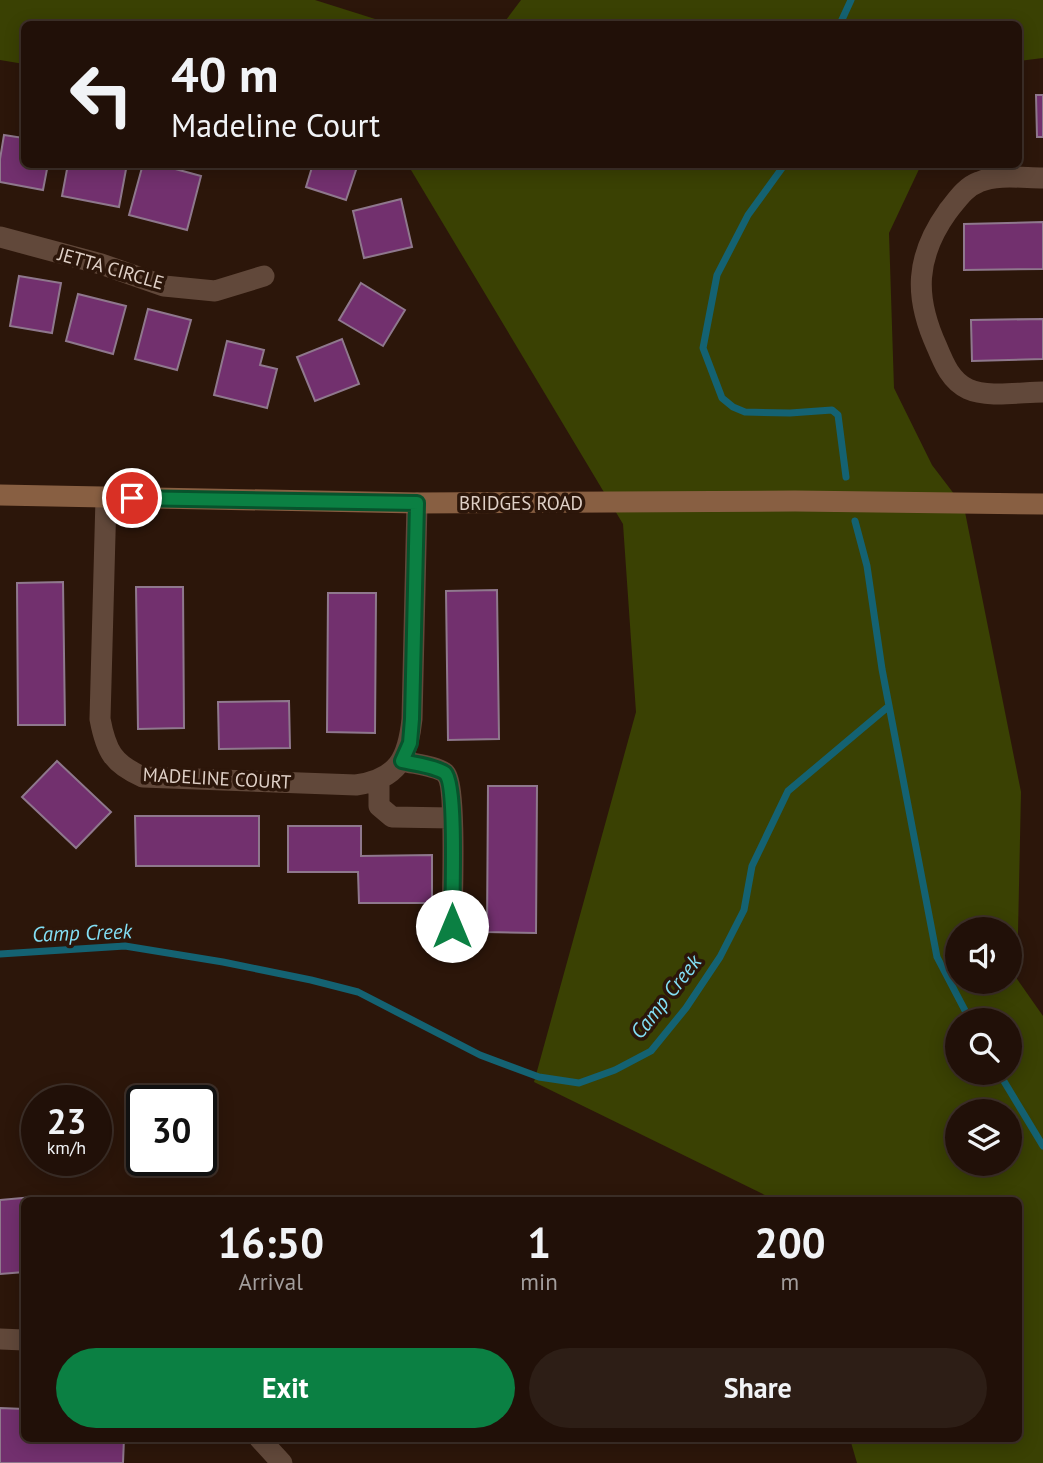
<!DOCTYPE html>
<style>
body{margin:0;font-family:"PT Sans",sans-serif;background:#2d1e16;color:#f1f3f6;height:100vh;display:flex;flex-direction:column;font-size:26px;white-space:nowrap}
*{box-sizing:border-box;margin:0}
p{font-size:23px;color:#a29d9c}
.icon{flex:none;width:38px;height:38px;fill:none;stroke:currentColor;stroke-width:2;stroke-linecap:round;stroke-linejoin:round}
.map{position:relative;flex:1;overflow:hidden}
.side{position:absolute;left:21px;top:1197px;width:1001px;height:245px;display:flex;flex-direction:column;background:#211008;border-radius:10px;box-shadow:0 4px 18px #0003,0 0 0 2px #3e3029}
.side>*{flex:none}
.top-card{position:absolute;left:21px;top:21px;width:1001px;height:147px;border-radius:10px;box-shadow:0 4px 18px #0003,0 0 0 2px #3e3029;background:#211008;color:#f1f3f6;overflow:hidden}
.buttons{position:absolute;left:945px;top:917px;display:grid;gap:14px}
.buttons a{display:grid;place-items:center;width:77px;height:77px;border-radius:50%;background:#211008;box-shadow:0 4px 18px #0003,0 0 0 2px #3e3029;font-size:35px}
.speed{position:absolute;left:21px;top:1085px;display:flex;gap:14px;font-size:35px;font-weight:700;text-align:center}
.speed>*{display:grid;place-content:center;width:91px;height:91px;border-radius:50%;background:#211008;box-shadow:0 4px 18px #0003,0 0 0 2px #3e3029;line-height:1}
.speed small{font-size:18px;font-weight:400}
.speed .limit{border:4px solid #111;border-radius:10px;background:#fff;color:#111}
.pin{position:absolute;display:grid;place-items:center;width:60px;height:60px;color:#fff;margin:-30px;border:4px solid #fff;border-radius:50%;box-shadow:0 2px 7px #0007}
.me{position:absolute;width:77px;margin:-38px;rotate:0deg;stroke-linejoin:round;filter:drop-shadow(0 0 5px #0008)}
.turn{display:flex;align-items:center;gap:24px;height:147px;padding:0 35px;font-size:32px}
.turn .icon{width:91px;height:91px;stroke-width:2.5}
.turn b{display:block;font-size:49px;line-height:60px}
.eta{display:flex;justify-content:space-evenly;align-items:center;height:119px;text-align:center}
.eta b{font-size:42px;font-weight:700;line-height:49px}
.primary-button{display:flex;gap:14px;margin-top:auto;padding:14px 35px}
.primary-button a{flex:1;height:80px;border-radius:42px;background:#0b8043;color:#fff;font-size:28px;font-weight:700;line-height:80px;text-align:center}
.primary-button a+a{background:#2d1e16;color:#f1f3f6}
.map>svg:first-child{display:block}
</style>
<div class="map">
<svg width="1043" height="1463" viewBox="0 0 1043 1463">
<rect width="100%" height="100%" fill="#2c160a"/>
<path fill="#3a4103" fill-rule="evenodd" d="M0,0H315L391,24H24V64L0,60Z
M521,0H1043V58L1019,61L1018,24H503Z
M408,165H921L889,233L894,388L932,465L964,507L1021,792L1017,979L1043,1016V1463H857L850,1439L1018,1438V1200H775L534,1082L636,712L623,524ZM957,929H1010V982H957ZM957,1020H1010V1073H957ZM957,1111H1010V1164H957Z"/>
<g fill="none" stroke-linecap="round" stroke-linejoin="round">
<path stroke="#146272" stroke-width="7" d="M840,24L851,0
M785,164L748,215L717,275L703,348L722,398L733,407L745,412L790,413L832,410L838,415L846,477
M855,521L867,566L882,669L937,957L970,1020
M0,954L125,946L223,962L311,980L358,992L480,1055L539,1077L579,1083L615,1070L651,1051L686,1008L720,957L744,910L752,866L788,791L889,706
M999,1073L1043,1146"/>
</g>
<path fill="#72306e" stroke="#8f788d" stroke-width="2" d="M1036,95H1043V137H1037Z
M4,135L24,138V164H48L43,190L0,182V159Z
M68,164H127L119,207L62,196Z
M143,164H157L201,176L187,230L129,215Z
M313,164H358L346,200L306,187Z
M401,199L412,247L364,258L353,211Z
M1043,222V269L964,270V224Z
M19,276L61,283L52,333L10,326Z
M361,283L405,310L383,346L339,320Z
M78,294L126,306L113,354L66,341Z
M148,309L191,320L177,370L135,359Z
M1043,319V359L972,361L971,320Z
M342,339L359,384L315,401L297,357Z
M227,341L264,350L260,365L277,369L267,408L214,395Z
M63,582L65,725H18L17,583Z
M136,587H183L184,728L138,729Z
M497,590L499,739L448,740L446,591Z
M328,593H376L375,733L327,732Z
M289,701L290,748L219,749L218,702Z
M57,761L111,812L76,848L22,797Z
M488,786H537L536,933L487,932Z
M135,816H259V866H136Z
M288,826H361V856L432,855V903H359L358,872H288Z
M44,1196L45,1200H24V1272L0,1274V1200Z
M0,1408L24,1409V1438H124L123,1463H0Z"/>
<g fill="none" stroke-linecap="round" stroke-linejoin="round">
<path stroke="#61483a" stroke-width="21" d="M1043,178C1023,178 997,174 979,182C965,187 957,200 948,211C915,257 914,297 937,347C944,364 951,381 968,389C987,398 1022,392 1043,392
M0,237L101,264L164,286L215,291L264,276
M106,498L100,719C106,751 113,764 143,777L356,785C398,779 408,758 412,719L417,503
M403,761C414,764 436,766 445,773C457,784 452,903 452,926
M379,780V806L392,817L452,818
M0,1339L24,1340
M259,1438L282,1463"/>
<path stroke="#885f42" stroke-width="21" d="M0,495L417,503L795,501L1043,504"/>
</g>
<g fill="none" stroke-linecap="round" stroke-linejoin="round">
<g stroke="#07532c" stroke-width="18">
<path id="route" d="M132,498L417,503L412,719L410,743L402,761C414,764 435,766 445,773C457,784 452,904 452,926"/>
</g>
<use href="#route" stroke="#0b8043" stroke-width="12"/>
</g>
<g text-anchor="middle" stroke-width="7" stroke-linejoin="round" paint-order="stroke">
<g font-size="19" fill="#dfd0c7" stroke="#2c160a">
<text transform="translate(111 268) rotate(16)" y="7">JETTA CIRCLE</text>
<text x="521" y="510">BRIDGES ROAD</text>
<text transform="translate(217 778) rotate(3)" y="7">MADELINE COURT</text>
</g>
<g font-size="21" font-style="italic" fill="#83dff5" stroke="#2c160a">
<text transform="translate(82 933) rotate(-2)" y="7">Camp Creek</text>
<text transform="translate(666 997) rotate(-52)" y="7">Camp Creek</text>
</g>
</g>
</svg>
<div class="buttons">
<a><svg class="icon" aria-label="sound" viewBox="0 0 24 24"><path d="M4 9h4l5-4v14l-5-4H4zM17 9q2 3 0 6"/></svg></a>
<a><svg class="icon" aria-label="search" viewBox="0 0 24 24"><circle cx="10" cy="10" r="6"/><path d="M15 15l6 6"/></svg></a>
<a><svg class="icon" aria-label="layers" viewBox="0 0 24 24"><path d="M12 4l9 5-9 5-9-5zM3 14l9 5 9-5"/></svg></a>
</div>
<div class="speed"><div>23<small>km/h</small></div><div class="limit">30</div></div>
<div class="pin" style="left:132px;top:498px;background:#d93025"><svg class="icon" aria-label="arrive" viewBox="0 0 24 24"><path d="M6 21V4h12l-3 4 3 4H6"/></svg></div>
<svg class="me" style="left:452px;top:926px" viewBox="-20 -20 40 40"><circle r="19" fill="#fff"/><path d="M0-13L10 11 0 6-10 11z" fill="#0b8043"/></svg>
<div class="top-card">
<div class="turn"><svg class="icon" aria-label="left" viewBox="0 0 24 24"><path d="M17 20v-9H6M10 6l-5 5 5 5"/></svg><div><b>40 m</b>Madeline Court</div></div>
</div>
<section class="side">
<div class="eta">
<div><b>16:50</b><p>Arrival</p></div>
<div><b>1</b><p>min</p></div>
<div><b>200</b><p>m</p></div>
</div>
<div class="primary-button"><a>Exit</a><a>Share</a></div>
</section>
</div>
